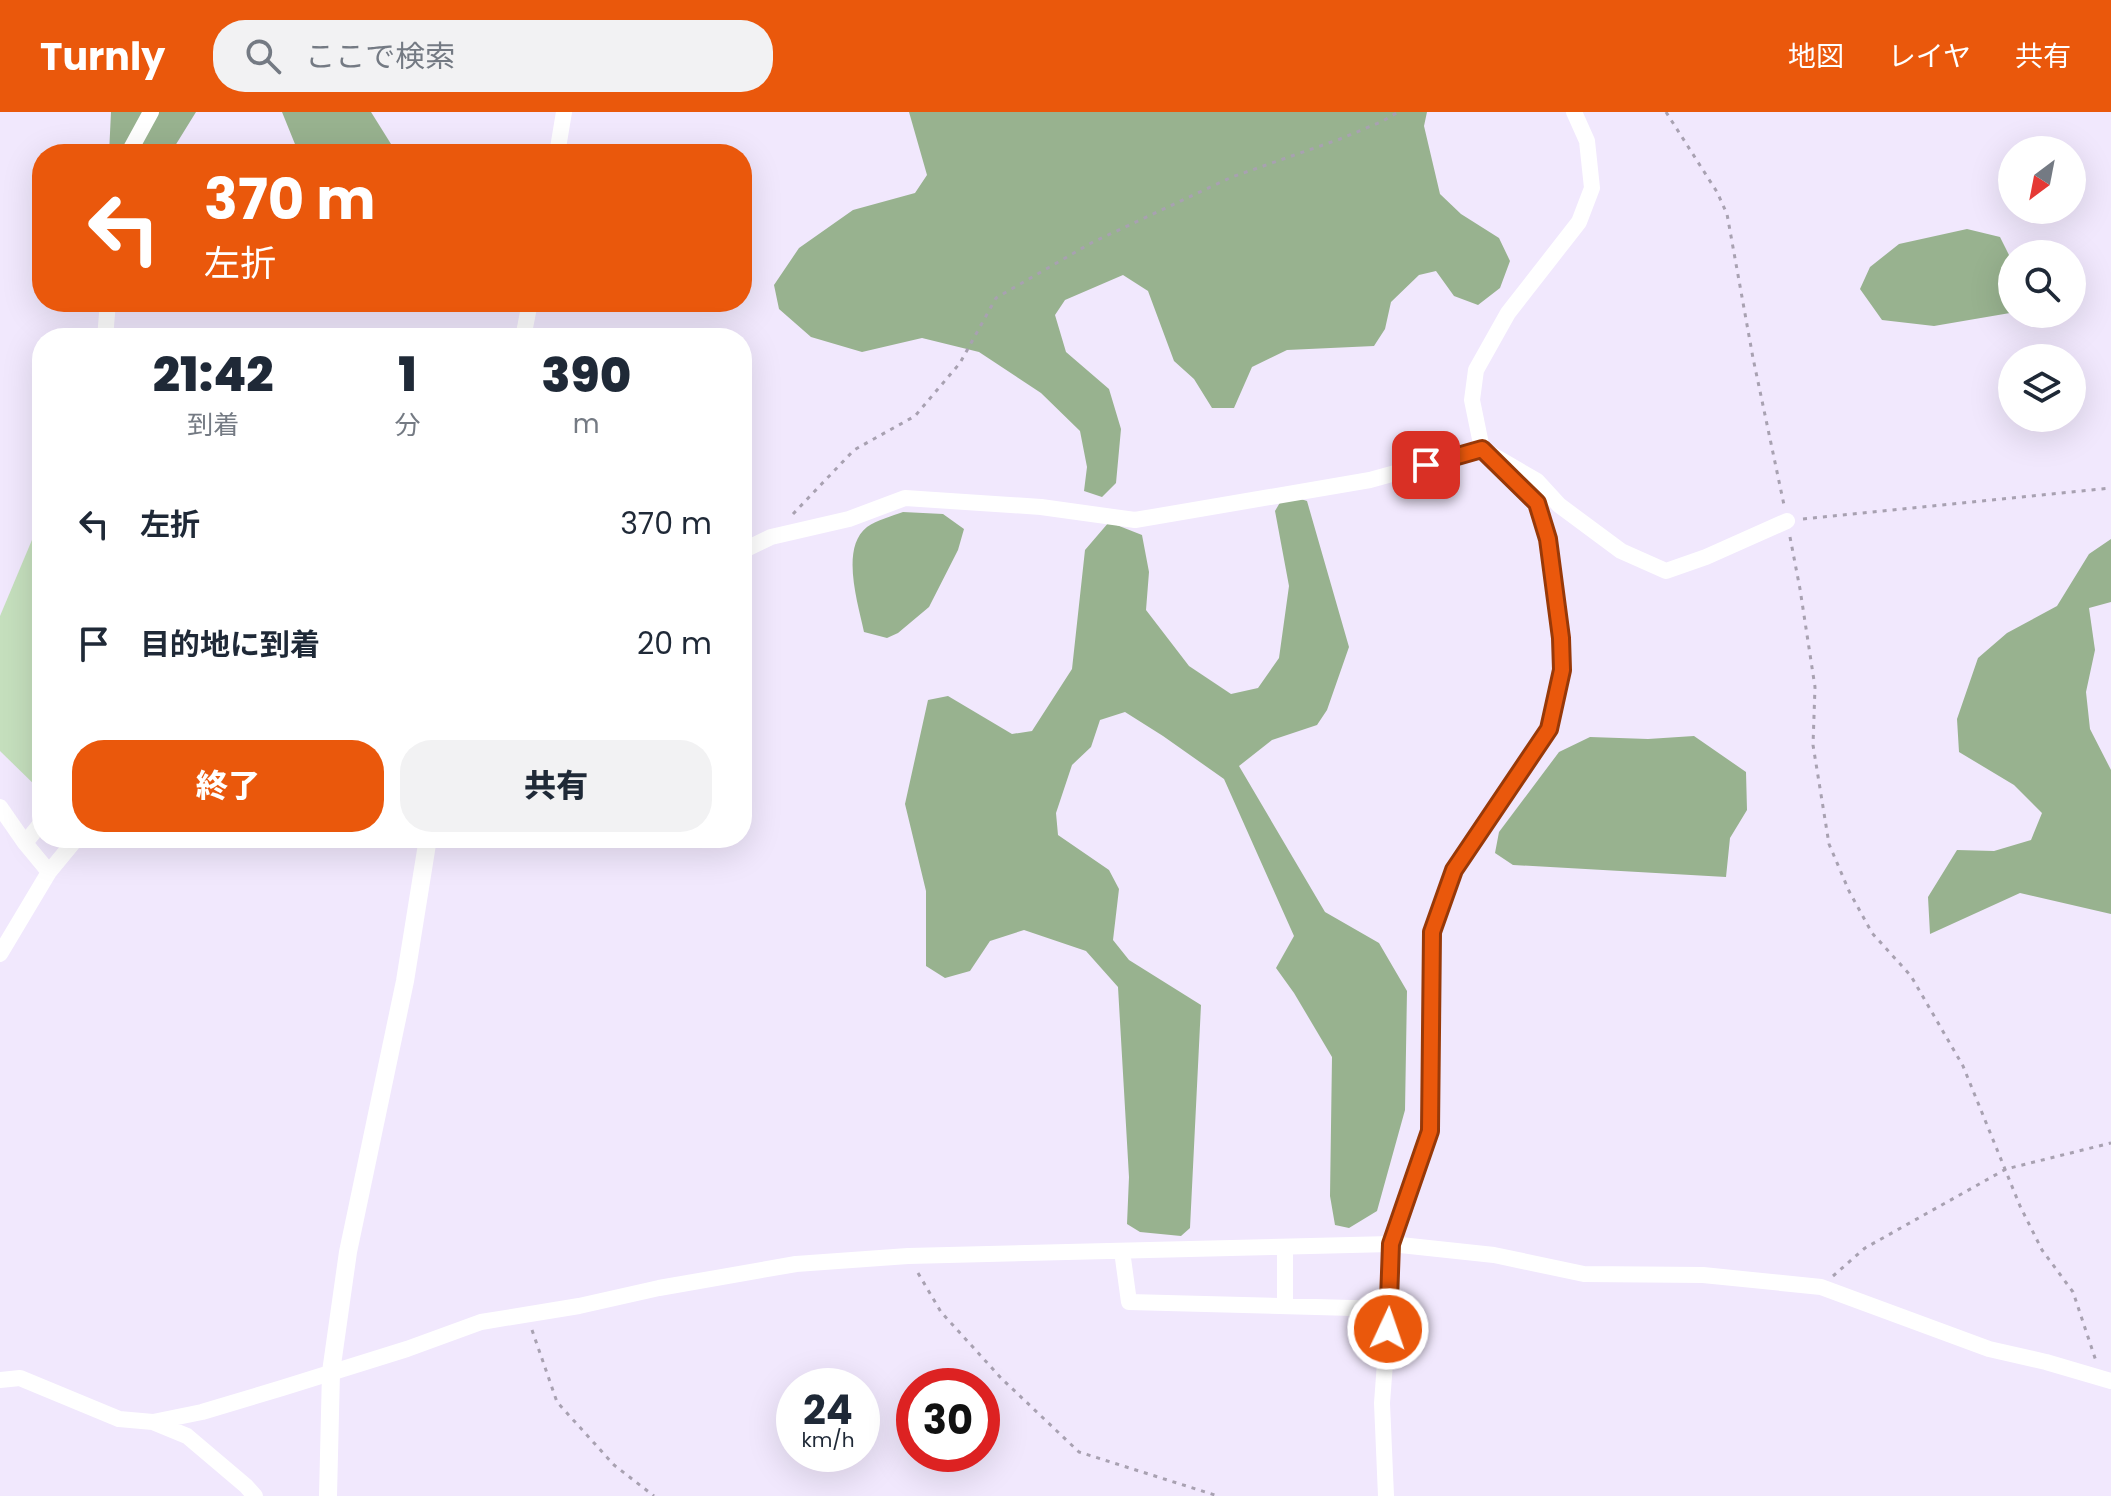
<!DOCTYPE html>
<html lang="ja">
<meta charset="utf-8">
<style>
body{margin:0;font-family:Poppins,"Noto Sans JP",sans-serif;background:#f2f2f3;color:#1f2937;height:100vh;display:flex;flex-direction:column;font-size:30px;white-space:nowrap}
*{box-sizing:border-box;margin:0}
p{font-size:26px;color:#747a83}
.icon{flex:none;width:44px;height:44px;fill:none;stroke:currentColor;stroke-width:2;stroke-linecap:round;stroke-linejoin:round}
.map{position:relative;flex:1;overflow:hidden}
.drawer{position:absolute;left:32px;top:216px;width:720px;height:520px;display:flex;flex-direction:column;background:#fff;border-radius:32px;box-shadow:0 8px 32px #0002}
.drawer>*{flex:none}
.guide{position:absolute;left:32px;top:32px;width:720px;height:168px;border-radius:32px;box-shadow:0 8px 32px #0002;background:#ea580c;color:#fff;overflow:hidden}
.needle{width:52px;rotate:212deg}
.controls{position:absolute;left:1998px;top:24px;display:grid;gap:16px}
.controls a{display:grid;place-items:center;width:88px;height:88px;border-radius:50%;background:#fff;box-shadow:0 8px 32px #0002;font-size:40px}
.speed{position:absolute;left:776px;top:1256px;display:flex;gap:16px;font-size:40px;font-weight:700;text-align:center}
.speed>*{display:grid;place-content:center;width:104px;height:104px;border-radius:50%;background:#fff;box-shadow:0 8px 32px #0002;line-height:1}
.speed small{font-size:20px;font-weight:400}
.speed .limit{border:12px solid #d22;background:#fff;color:#111}
.pin{position:absolute;display:grid;place-items:center;width:68px;height:68px;color:#fff;margin:-34px;border-radius:16px;box-shadow:0 4px 12px #0006}
.me{position:absolute;width:88px;margin:-44px;rotate:3deg;stroke-linejoin:round;filter:drop-shadow(0 0 6px #0008)}
.turn{display:flex;align-items:center;gap:28px;height:168px;padding:0 40px;font-size:36px}
.turn .icon{width:104px;height:104px;stroke-width:2.5}
.turn b{display:block;font-size:56px;line-height:68px}
.eta{display:flex;justify-content:space-evenly;align-items:center;height:136px;text-align:center}
.eta b{font-size:48px;font-weight:800;line-height:56px}
.cta{display:flex;gap:16px;margin-top:auto;padding:16px 40px}
.cta a{flex:1;height:92px;border-radius:32px;background:#ea580c;color:#fff;font-size:32px;font-weight:800;line-height:92px;text-align:center}
.cta a+a{background:#f2f2f3;color:#1f2937}
ul{padding:0;list-style:none}
li{display:flex;align-items:center;gap:24px;height:120px;padding:0 40px}
li div{flex:1}
li b{display:block;font-size:30px}
li em{font-style:normal}
header{display:flex;align-items:center;gap:48px;box-sizing:border-box;height:112px;padding:0 40px;background:#ea580c;color:#fff}
header strong{font-size:38px}
nav{display:flex;gap:44px;margin-inline-start:auto;font-size:28px}
.search{width:560px;height:72px;background:#f2f2f3;display:flex;align-items:center;gap:20px;box-sizing:border-box;padding:0 28px;border-radius:32px;color:#747a83;font-size:30px}
.map>svg:first-child{display:block}
</style>
<header>
<strong>Turnly</strong>
<div class="search"><svg class="icon" aria-label="search" viewBox="0 0 24 24"><circle cx="10" cy="10" r="6"/><path d="M15 15l6 6"/></svg>ここで検索</div>
<nav><a>地図</a><a>レイヤ</a><a>共有</a></nav>
</header>
<div class="map">
<svg width="2111" height="1384" viewBox="0 0 2111 1384">
<rect width="100%" height="100%" fill="#f1e8fd"/>
<path fill="#c5dfbd" d="M42,404V680L0,639V504Z"/>
<path fill="#98b28f" d="M111,0H196L170,42H109Z
M282,0H371L391,32L385,42H299Z
M909,0H1427L1424,14L1440,82L1461,102L1499,126L1510,149L1500,176L1478,193L1454,184L1436,159L1419,163L1391,190L1385,217L1374,234L1287,238L1252,255L1234,296H1212L1194,267L1174,249L1148,179L1123,163L1065,188L1055,203L1066,240L1109,277L1121,317L1116,371L1102,385L1084,379L1087,355L1080,319L1041,281L979,240L922,226L862,240L811,225L779,197L774,173L799,136L853,98L915,81L927,63Z
M1967,117L2000,125L2012,149V190L2010,201L1934,214L1882,208L1860,177L1870,155L1899,132Z
M1285,382L1307,389L1349,535L1327,598L1317,613L1272,628L1239,654L1325,800L1379,831L1407,879L1405,998L1377,1099L1349,1116L1335,1113L1330,1084L1332,945L1294,881L1276,856L1294,824L1224,667L1163,624L1125,600L1100,608L1091,635L1072,653L1056,701L1058,723L1109,758L1119,777L1113,828L1129,848L1201,893L1190,1116L1181,1124L1140,1120L1127,1112L1129,1065L1118,875L1086,839L1024,818L990,829L970,859L945,866L926,854V779L905,692L928,588L948,584L1012,622L1032,619L1072,557L1085,438L1109,410L1142,423L1149,460L1146,498L1189,554L1231,582L1258,576L1279,546L1289,474L1275,399Z
M903,400L943,402L964,417L958,438L929,495L898,521L887,526L864,520C858,491 840,436 867,415C877,408 892,404 903,400Z
M2111,427V490L2089,496L2095,538L2086,580L2090,617L2111,658V802L2020,781L1930,822L1928,785L1957,738L1994,739L2031,728L2042,701L2014,673L1959,640L1957,607L1978,546L2007,521L2057,494L2089,442Z
M1694,624L1746,660L1747,698L1730,726L1726,765L1513,753L1495,741L1499,720L1559,640L1590,625L1648,627Z"/>
<g fill="none" stroke-linecap="round" stroke-linejoin="round">
<path stroke="#a8a1b1" stroke-width="3" stroke-dasharray="4 6" stroke-linecap="butt" d="M1666,0L1717,80L1727,102L1753,246L1784,393
M793,402L854,338L915,304L960,251L996,186L1093,130L1232,65L1340,27L1383,9L1398,0
M1803,407L2111,376
M1790,425L1800,477L1815,575L1813,633L1829,732L1849,779L1872,821L1911,864L1963,954L2020,1094L2042,1138L2073,1180L2096,1249
M918,1161L941,1200L1001,1266L1079,1340L1218,1384
M1833,1164L1865,1136L2006,1057L2111,1031
M532,1218L557,1290L614,1353L654,1384"/>
<path stroke="#fff" stroke-width="16" d="M128,42L151,0
M557,42L564,0
M105,226L108,190
M523,226L530,190
M742,439L771,425L849,407L905,386L1041,395L1135,408L1370,368L1482,337L1537,369L1559,393L1621,439L1666,459L1706,445L1787,409
M0,695L25,731L49,760
M25,731L42,710
M0,842L49,760L77,726
M1285,1135V1194
M1122,1139L1129,1190L1389,1197
M0,1268L20,1266L119,1307L153,1310L187,1324L246,1374L255,1384
M153,1310L202,1300L282,1276L407,1237L481,1210L579,1194L659,1176L796,1152L908,1144L1391,1132L1494,1143L1584,1162L1703,1163L1821,1175L1989,1237L2046,1250L2111,1269
M1386,1384L1382,1291L1389,1197L1391,1132L1430,1019L1432,820L1454,758L1549,617L1562,558L1561,526L1548,427L1537,391L1482,337L1472,288L1476,258L1508,201L1579,110L1592,76L1587,29L1574,0"/>
<path stroke="#fff" stroke-width="18" d="M328,1384L331,1260L348,1140L405,869L428,726"/>
</g>
<g fill="none" stroke-linecap="round" stroke-linejoin="round">
<g stroke="#983908" stroke-width="20">
<path id="route" d="M1388,1217L1391,1132L1430,1019L1432,820L1454,758L1549,617L1562,558L1561,526L1548,427L1537,391L1482,337L1426,353"/>
</g>
<use href="#route" stroke="#ea580c" stroke-width="14"/>
</g>
</svg>
<div class="controls">
<a><svg class="needle" viewBox="-14 -14 28 28"><path d="M0-13l5 13h-10z" fill="#e53935"/><path d="M0 13l5-13h-10z" fill="#747a83"/></svg></a>
<a><svg class="icon" aria-label="search" viewBox="0 0 24 24"><circle cx="10" cy="10" r="6"/><path d="M15 15l6 6"/></svg></a>
<a><svg class="icon" aria-label="layers" viewBox="0 0 24 24"><path d="M12 4l9 5-9 5-9-5zM3 14l9 5 9-5"/></svg></a>
</div>
<div class="speed"><div>24<small>km/h</small></div><div class="limit">30</div></div>
<div class="pin" style="left:1426px;top:353px;background:#d93025"><svg class="icon" aria-label="arrive" viewBox="0 0 24 24"><path d="M6 21V4h12l-3 4 3 4H6"/></svg></div>
<svg class="me" style="left:1388px;top:1217px" viewBox="-20 -20 40 40"><circle r="17" fill="#ea580c" stroke="#fff" stroke-width="3"/><path d="M0-11L8 9 0 5-8 9z" fill="#fff"/></svg>
<div class="guide">
<div class="turn"><svg class="icon" aria-label="left" viewBox="0 0 24 24"><path d="M17 20v-9H6M10 6l-5 5 5 5"/></svg><div><b>370 m</b>左折</div></div>
</div>
<section class="drawer">
<div class="eta">
<div><b>21:42</b><p>到着</p></div>
<div><b>1</b><p>分</p></div>
<div><b>390</b><p>m</p></div>
</div>
<ul>
<li><svg class="icon" aria-label="left" viewBox="0 0 24 24"><path d="M17 20v-9H6M10 6l-5 5 5 5"/></svg><div><b>左折</b></div><em>370 m</em></li>
<li><svg class="icon" aria-label="arrive" viewBox="0 0 24 24"><path d="M6 21V4h12l-3 4 3 4H6"/></svg><div><b>目的地に到着</b></div><em>20 m</em></li>
</ul>
<div class="cta"><a>終了</a><a>共有</a></div>
</section>
</div>
